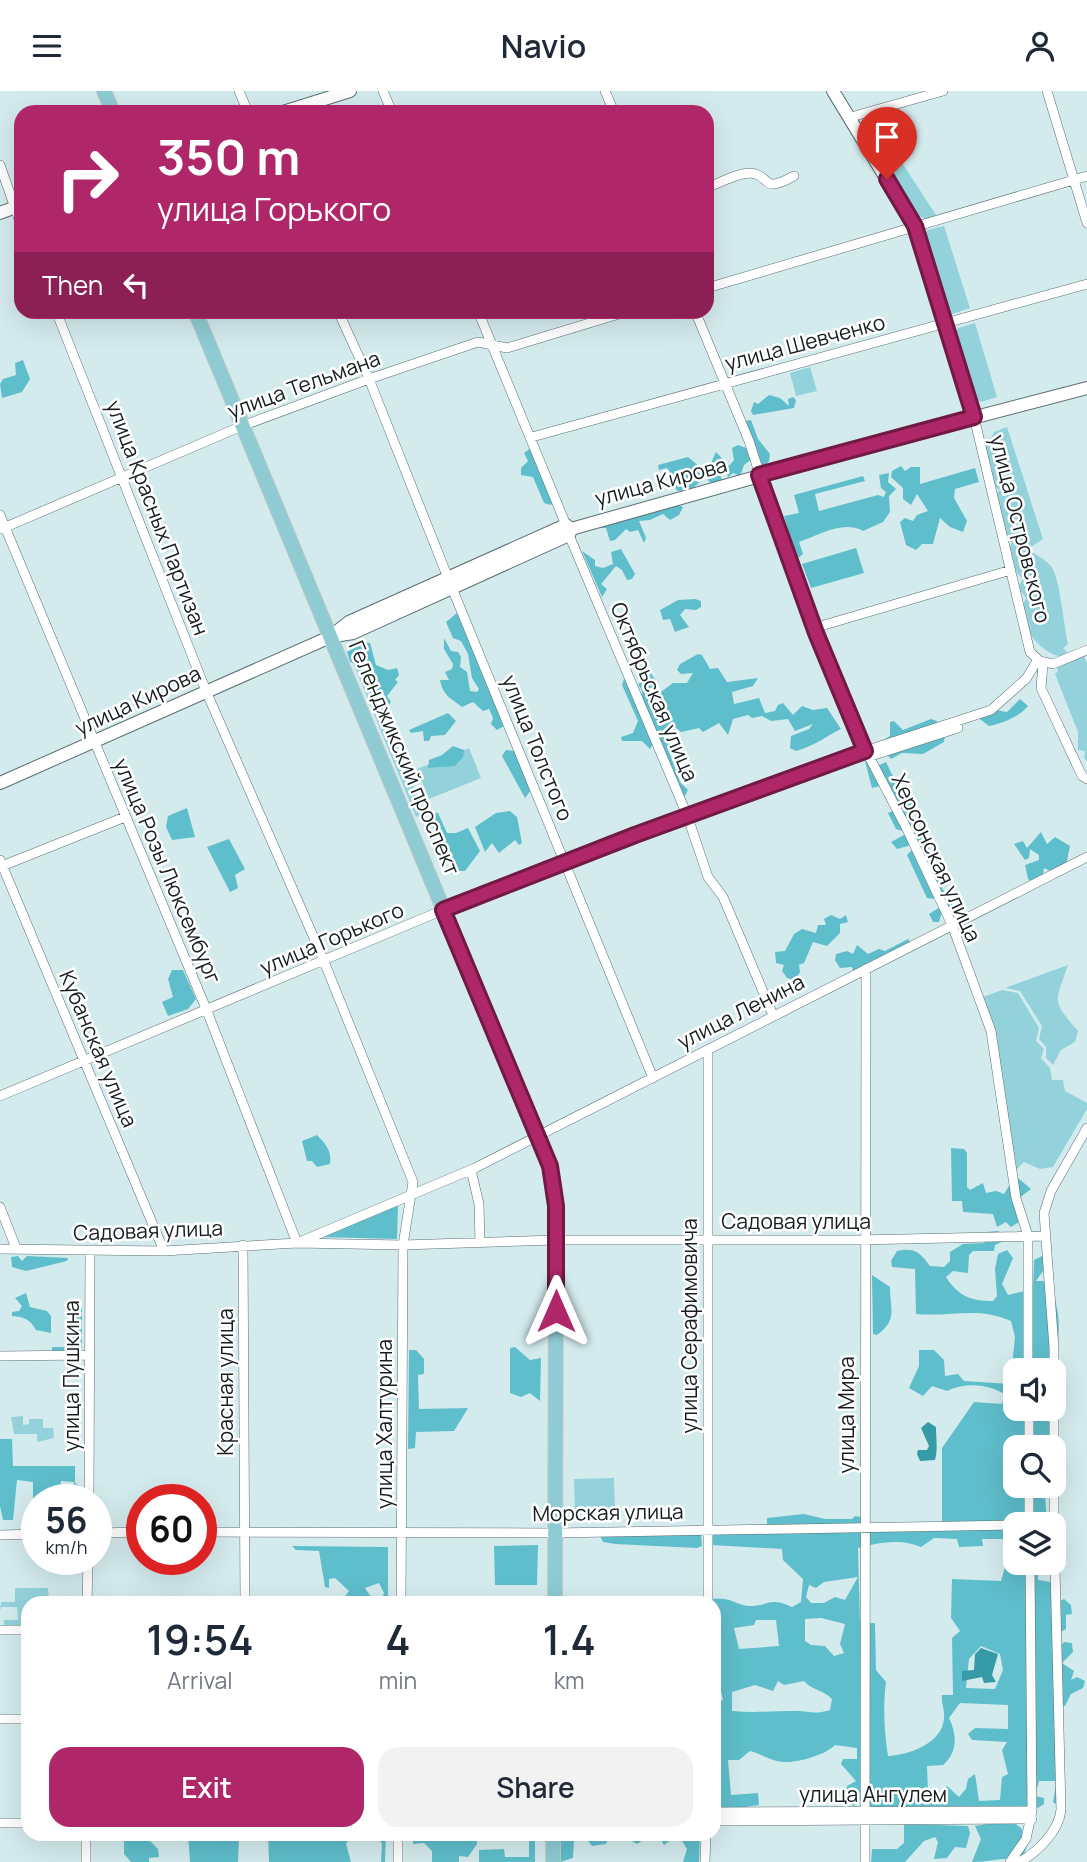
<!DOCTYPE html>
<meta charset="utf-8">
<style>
body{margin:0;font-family:Manrope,sans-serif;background:#f2f2f3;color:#1f2937;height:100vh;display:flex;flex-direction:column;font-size:26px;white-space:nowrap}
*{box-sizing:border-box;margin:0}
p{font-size:23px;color:#747a83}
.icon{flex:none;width:38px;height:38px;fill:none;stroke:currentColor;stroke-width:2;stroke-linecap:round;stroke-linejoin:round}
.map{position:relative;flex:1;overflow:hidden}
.sheet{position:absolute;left:21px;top:1505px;width:700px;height:245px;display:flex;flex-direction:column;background:#fff;border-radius:21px;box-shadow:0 7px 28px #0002}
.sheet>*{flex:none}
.hud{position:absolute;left:14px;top:14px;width:700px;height:214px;border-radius:21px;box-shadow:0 7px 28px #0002;background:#af2769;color:#fff;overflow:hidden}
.fabs{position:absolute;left:1003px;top:1267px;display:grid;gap:14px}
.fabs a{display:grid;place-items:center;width:63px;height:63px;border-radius:14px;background:#fff;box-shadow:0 7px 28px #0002;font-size:35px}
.speed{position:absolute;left:21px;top:1393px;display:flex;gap:14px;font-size:35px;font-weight:700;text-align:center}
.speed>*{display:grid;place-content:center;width:91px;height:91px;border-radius:50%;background:#fff;box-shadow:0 7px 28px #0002;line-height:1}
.speed small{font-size:18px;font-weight:400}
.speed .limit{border:10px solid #d22;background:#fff;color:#111}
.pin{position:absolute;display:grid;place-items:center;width:60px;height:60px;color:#fff;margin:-72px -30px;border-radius:50% 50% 50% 0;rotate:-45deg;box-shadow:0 0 7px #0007}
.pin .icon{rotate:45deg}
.me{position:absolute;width:77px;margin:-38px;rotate:0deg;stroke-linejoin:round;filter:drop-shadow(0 0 5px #0008)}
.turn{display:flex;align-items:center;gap:24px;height:147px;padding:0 28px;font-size:32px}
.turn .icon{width:91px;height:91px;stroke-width:2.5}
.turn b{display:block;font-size:49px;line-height:60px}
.then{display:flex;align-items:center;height:66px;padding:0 28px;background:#0003;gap:14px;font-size:26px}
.eta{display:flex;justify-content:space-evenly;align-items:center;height:119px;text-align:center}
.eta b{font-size:42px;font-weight:600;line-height:49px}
.action{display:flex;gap:14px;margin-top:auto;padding:14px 28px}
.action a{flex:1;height:80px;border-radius:21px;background:#af2769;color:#fff;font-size:28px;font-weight:600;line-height:80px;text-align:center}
.action a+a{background:#f2f2f3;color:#1f2937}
header{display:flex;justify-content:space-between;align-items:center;height:91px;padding:0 28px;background:#fff;font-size:32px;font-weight:600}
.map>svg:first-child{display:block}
</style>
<header><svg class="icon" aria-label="menu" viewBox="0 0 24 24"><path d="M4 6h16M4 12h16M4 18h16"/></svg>Navio<svg class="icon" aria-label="person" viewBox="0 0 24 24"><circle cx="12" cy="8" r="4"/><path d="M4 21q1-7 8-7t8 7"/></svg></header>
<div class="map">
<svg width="1087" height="1771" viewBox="0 0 1087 1771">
<rect width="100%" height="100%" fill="#d4ebee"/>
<path fill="#93d2db" d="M871,24L936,124L926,128L919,125L865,41V29Z
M944,135L970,217L952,223L948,220L925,145L927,139Z
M975,232L997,306L981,311L976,308L955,242L958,237Z
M810,276L817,300L796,305L790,282Z
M1007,336L1043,448L1028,458C1035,463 1046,469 1051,475C1060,487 1064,536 1068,553L1063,557L1067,561L1062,566C1039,562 1013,530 1026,507L1018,496L1023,488L1017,482L1008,457L1012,453L1004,440L996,403L1000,399L987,392L992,381L991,374L982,372L984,349L991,347L994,341Z
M356,558L425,722L416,726L349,562Z
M1078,565L1084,566L1087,572V670L1084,667L1085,660L1078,659V641L1055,583L1058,580L1056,574Z
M469,657L481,687L429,708L417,678Z
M1068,874C1055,912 1051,909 1078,940L1075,951L1061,959L1053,974L1046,967V956L1039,948L1042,935L1020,900L1005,897Z
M1002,899L1018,902L1039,937L1036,950L1044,958L1041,967L1050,977L1052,989H1063L1065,1000L1087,1012V1018L1053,1076L1040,1078L1024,1071L1015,1080L995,941L983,906Z
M23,1325V1334L29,1333V1328H43V1337H53L54,1347L37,1351V1343H14L11,1326Z
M614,1387L615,1421L575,1422L574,1388Z
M15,1497H48L49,1512H28V1535H4V1529H18L17,1516H2L0,1519L1,1511H15Z"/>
<path fill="#5ebecb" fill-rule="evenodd" d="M23,269L30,288L22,301L2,307L0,293L3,288L16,284L15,272Z
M769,304L780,307L789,315L788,308L793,306L796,309L794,317L753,324L751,320L754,311L758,313Z
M751,329L758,348L770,363L769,370L764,376L756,365L744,374L740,385L733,382L728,386L726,379L718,377L722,390L711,392L704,386V378L709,376L716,361L729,375L734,369L732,357L738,354L749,358L748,345L742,346L739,338L745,330Z
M531,357L553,411L551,414L544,412L533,386L521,384V377L528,370L524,362Z
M688,366L700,376L698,380L703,388L692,398L678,400L673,395L674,387L667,377L659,379L658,374Z
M901,375L905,380L911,376H920V393L975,377L979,391L955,398L954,407L967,430L963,441L950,436L940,427L933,453H922L916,459L906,454L900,431L905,427L913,430L917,424L928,420L917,403L911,414L903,408V397L891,386L892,380Z
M889,382L888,391L896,398L889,405L890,421L883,431L863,440C844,429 819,444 799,451L803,463L797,468L784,425L799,422L794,404L863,385L865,390L815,403L819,420L878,404L884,406L886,401L881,397L879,384Z
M679,414L683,416L679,424L670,429L663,423L650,429L639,430L646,447L644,452L638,439L630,441L626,438L615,449L610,450L606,437H601L603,434Z
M856,457L864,482L811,497L802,473Z
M621,458L635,483L632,488L627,489L622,479L616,475L601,493L607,498L602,506L582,460L595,469V475L603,477L613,473L611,461Z
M695,508L701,510V516L696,519L685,518L680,524L689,536L675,541L670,528L663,529L660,519L678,509Z
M457,522L504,635L497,639L491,633L493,627L489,618L483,620L473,611L462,616C451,607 443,605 440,589H449L445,581L452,578L453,573L444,558V547L451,560L458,561L461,566L460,576L467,581L470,600L477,601L479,598L472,587L468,563L461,550L453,547L446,531Z
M363,551L370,552L376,574L388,579L397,577L399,584L395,589L398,591L387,605L391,611L383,623L378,622L368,607L374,599L366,596L364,576L350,571L347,561Z
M698,563L702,564L710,578L718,577L727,591L758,587L753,595L732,601L734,613L759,607L765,622L775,620L778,614L783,612L793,624L802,615L813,619L827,617L841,638C825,646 814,655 796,660L790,657L791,645L809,638L813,633L795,640L788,628L771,630L762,625L752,627L748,624L733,628L728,644L719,632L703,641L699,637L681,641L674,635H667L670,663L680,691L688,699L685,705H681L653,653L650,658L642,650H622L621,646L633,642L638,630L622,594L624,588L627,589L640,619L642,600L638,593L649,588L645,580L647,577L657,591L650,599L652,603H658L673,592H687L693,582L681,583L677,579L680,573Z
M1020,608L1028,615C1019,626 1003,632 989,635L980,628L981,624L996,619L1007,621Z
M448,622L456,630L445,644L431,645L429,650H424L423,640L411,642L409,639Z
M931,628L937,630L935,636L945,644L944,651L923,663L902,662L891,668L877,653L890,645V631L894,630L903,639Z
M453,655L464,659L463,666L455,675L428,677L429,669L442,664Z
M506,659L516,660L531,699L525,707L502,665Z
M865,670L880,674L886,671L901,702L899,709L909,705L917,716L909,726L910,731L929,757L925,770L934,783L939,782L941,795L953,815L946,825L942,821L939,831H933L929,823L940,816L936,808L927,807L907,764L913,758L911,754L897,758L891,751L904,744L907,746L906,741L896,738L888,722L895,719L880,695L872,697Z
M187,717L195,746L172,749L166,736L168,725Z
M510,720L517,726L522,752L519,754L515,749L499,762L492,752L485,761L475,736L496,722Z
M432,722H438L447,742H456L468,737L480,760L465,780H457L440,739L434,738L429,727Z
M1041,741L1047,753L1055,746L1070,755L1065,779L1057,783L1044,777L1043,784L1035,793L1028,788L1025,774L1039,769V764L1030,758L1029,767L1025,769L1014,753L1023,750L1027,757Z
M229,748L245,778L235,784L238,797L230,801L207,756Z
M831,824L840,828L846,824L848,831L840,833V842L827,855L813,851L804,872L799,874L800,881L795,889L787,887L782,880L784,874L776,872L775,861L785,860L794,843L802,838L816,842L818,834H826L824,828Z
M908,848L911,852L853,880L852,876L840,877L835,869L836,863L847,860L853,863L857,854L868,863L879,858L885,860Z
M172,879H183L196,908L188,918L168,925L162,911L173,906L168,888Z
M317,1044C325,1052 332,1060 330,1073L317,1076L312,1070H307L302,1050Z
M951,1057L964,1058L967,1062V1096L970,1099L983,1092L986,1102L996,1100L1004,1103L1014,1087H1018L1031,1098L1014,1111L1019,1131L1011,1136L1006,1131L997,1136L993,1123L963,1121L962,1110H952Z
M398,1114L397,1148L321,1146Z
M997,1140L1003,1142L1004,1150L995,1154L994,1160H973L969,1164L968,1182L953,1180L946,1186C958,1205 971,1210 993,1210L997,1205L995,1178L998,1163L1007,1159L1013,1167L1002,1193L1008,1204L1033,1198L1034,1169L1044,1164L1047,1174L1036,1190H1044C1065,1213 1059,1251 1054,1279H1015V1318H1039L1040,1324L1053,1334L1054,1356H1015V1395H1048L1045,1403L1047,1433H1015V1472H1038V1489L1051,1491L1060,1510L1064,1508L1071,1514L1072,1523L1066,1524V1538L1061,1541L1059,1557L1064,1551L1072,1552L1073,1561L1062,1572L1074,1580L1071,1589L1077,1586L1085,1590L1083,1597L1071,1603L1065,1615L1058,1613L1057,1619L1063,1620V1662L1056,1663L1055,1670L1064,1676L1065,1712L1062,1717L1053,1711L1057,1690H1039L1035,1705L1044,1707V1713L1036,1718L869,1717L863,1711L853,1715L846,1705L847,1695L856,1690L841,1673L843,1668H857V1657L835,1654C825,1664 798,1672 783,1671C772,1670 761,1663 750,1660L739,1669H728L731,1704L758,1702L759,1714L723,1719L721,1715H714V1611L723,1609L721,1600L714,1597V1512L711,1508C733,1506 733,1513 749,1515C769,1516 767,1505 792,1516L801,1511L803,1488L783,1469L782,1458L712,1454L711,1441L942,1439V1357L974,1311L1002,1313L1004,1303C989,1293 964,1291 947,1300L932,1295L923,1305L909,1297L919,1275V1259H934L944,1269L945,1285L958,1283L964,1290L1010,1293L1015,1246L1011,1230C977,1215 952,1226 916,1223L915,1178L892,1176L891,1170L897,1160C914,1156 920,1161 930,1175L944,1176L950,1170V1161L963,1153L985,1152L983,1149L986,1141ZM934,1447L957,1448L959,1456L983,1455L982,1448H1005L1007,1469L1001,1490L952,1488L951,1527L960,1540L952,1547L953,1604H942C941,1612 945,1619 944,1627C943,1652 909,1664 888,1665C884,1639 883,1616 886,1591L876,1579L875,1532H860L858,1457C878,1452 901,1447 921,1456ZM858,1486L845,1509L835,1506L824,1512H811L806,1506L809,1494L816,1497L824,1491ZM821,1527L845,1533L840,1553L844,1562L834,1565L825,1555L811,1554L805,1550V1528ZM756,1529H776L779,1555L739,1558L734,1537L754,1534ZM981,1555L1000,1563L1003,1579L995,1598L966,1597L969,1568ZM778,1590L784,1594L804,1590C811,1599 824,1599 832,1608L830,1619C813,1624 811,1620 796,1620C774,1620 754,1622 732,1620V1601L755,1594L773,1600ZM960,1612L1008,1614V1638L975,1637L968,1643L972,1649L1007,1651L1002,1659L1008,1683L1002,1686L1000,1709L979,1710L975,1683L968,1688L966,1698L959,1706L947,1695L941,1704L928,1701L927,1675L943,1674C958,1661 957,1643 949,1627Z
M18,1165L22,1170L27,1165L68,1167L67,1170L26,1180L12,1176L11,1166Z
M872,1184L890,1196C890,1218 898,1229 877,1244L873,1243Z
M26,1202L30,1216L47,1220L51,1225V1242L36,1239C30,1228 24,1226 12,1225V1221L19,1220L22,1215L15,1207Z
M82,1216V1260L52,1261V1256H67L69,1230H73L75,1217Z
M515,1256L530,1269L541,1267L540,1310L530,1302L521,1306L510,1302V1257Z
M409,1259H416L424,1268V1283L418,1284L419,1318L468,1317L454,1340L416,1341L415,1357L408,1358Z
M0,1348H12L13,1375H75V1392L83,1398V1409H73L74,1391L61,1390L59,1408L72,1409H33V1391L17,1389L13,1429H3L0,1415Z
M804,1423L825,1428H852L855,1425L861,1426V1434L767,1435V1427Z
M701,1442L702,1455L697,1457L615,1453L603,1451L600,1445Z
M538,1454L537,1494H495L494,1455Z
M292,1455L388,1456V1512H380L384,1502L379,1492L365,1497L371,1506L368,1512H340L349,1500L335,1487L329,1488V1497L325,1496L319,1460L296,1459Z
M1011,1729L1022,1738V1754L1027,1755L1022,1768C1003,1766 991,1771 972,1771L981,1748L975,1735Z
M904,1733L968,1735L970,1742L966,1757L955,1756L947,1767L934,1768L938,1751L935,1746L924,1750L905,1771H871L872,1758H897L904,1752Z
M132,1743H157L150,1750L158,1758L159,1766L149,1767V1771H131L124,1763V1749Z
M188,1743H386L385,1771H381L382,1753L377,1743L352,1744L346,1753L351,1771H269L268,1743L239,1746L238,1771H190Z
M413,1743H477V1753L468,1766L459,1765V1771H432V1760L424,1752L413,1753Z
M487,1743H535V1771H479V1759L504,1758L505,1766H529V1744Z
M559,1743H700L699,1771H683L687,1758L682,1750L671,1749L664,1754L660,1747L654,1750L650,1745L637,1753L622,1745L615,1749L609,1745L606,1753L592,1755L584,1745L574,1749L573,1767L560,1771Z"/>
<path fill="#379ba7" d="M928,1331L936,1336C936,1347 938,1359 935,1369L920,1370L917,1363L918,1359H927L929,1355L921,1337Z
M981,1557L998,1563L992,1584L996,1591L984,1592L982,1586L962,1590V1580L974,1579L975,1563Z"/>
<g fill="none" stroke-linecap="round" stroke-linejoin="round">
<g stroke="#5a6e71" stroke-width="10">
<path id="street" d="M239,0L248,21
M383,0L392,21
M605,0L614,21
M1047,0L1087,132
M851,26L943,0
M0,74L21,134
M707,97C719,92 737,82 750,82C773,84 759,104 794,85
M707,197L1087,85
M56,220L206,600L321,863L413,1091L403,1154L401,1512
M338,220L369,288L448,487
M478,220L566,434
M695,220L749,350L781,449L827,572L861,650L908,740L952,834L991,940L1016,1107L1028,1145V1279
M974,326L1030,561L1043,573L1041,597L1082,685L1087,688
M532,346L1087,193
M0,424L207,920L297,1152
M1,438L242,335L369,288L478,251L507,257L629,220
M569,444L687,724L708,786L723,806L773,924
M452,497L653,987
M814,537L1011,479
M1041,570L1053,573L1087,559
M868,666L958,637L956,631
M0,769L164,1160
M2,775L125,726
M708,959V1512
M0,1005L443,819L614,751L874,657L991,619L1026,588L1037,570H1041
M471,1079L479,1113L480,1152
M0,1116L16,1157
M302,1150L475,1077L1087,766
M243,1154L245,1512
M0,1158L164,1160L297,1152L403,1154L556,1149H857L1044,1145
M0,1265L90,1264
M1029,1318V1356
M1029,1395V1433
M89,1409L90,1161
M201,1441L555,1442L1015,1434
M96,1442L142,1441
M0,1444L37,1443
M87,1512L88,1468
M0,1539H28
M0,1628H28
M714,1721L1032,1720
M714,1730L1032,1728
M0,1732H28
M86,1771V1743
M398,1771V1743
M705,1771L706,1743
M865,1771L866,878
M1010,1771L1026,1748L1032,1720L1030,1472
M1019,1771C1037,1762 1059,1740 1061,1719L1054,1437V1257L1044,1122L1051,1100L1087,1037"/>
</g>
<g stroke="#5a6e71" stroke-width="14">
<path id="secondary" d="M833,0L915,135L974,326
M283,21L350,0
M0,122L21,114
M571,438L884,350L1087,297
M334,545L353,542L569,444L571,438
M0,692L330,546L349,531L557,438L566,434L571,438"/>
</g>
<g stroke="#c7c9c9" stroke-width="16">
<path id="primary" d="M104,0L113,21
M195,220L550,1075L555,1099L556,1161L555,1512
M553,1771V1743"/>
</g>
<use href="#street" stroke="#fff" stroke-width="9"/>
<use href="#secondary" stroke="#fff" stroke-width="12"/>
<use href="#primary" stroke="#8ecbd3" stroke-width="14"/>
</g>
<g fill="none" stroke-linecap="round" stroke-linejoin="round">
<g stroke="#721944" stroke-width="18">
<path id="route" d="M556,1220V1115L550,1075L443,819L635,744L865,660L816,542L759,384L974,326L915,135L887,88"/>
</g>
<use href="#route" stroke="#af2769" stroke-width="12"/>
</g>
<g text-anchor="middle" stroke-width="5" stroke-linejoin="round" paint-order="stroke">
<g font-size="21" fill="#161e20" stroke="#fff">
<text transform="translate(805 252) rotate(-15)" y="7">улица Шевченко</text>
<text transform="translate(304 294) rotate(-20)" y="7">улица Тельмана</text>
<text transform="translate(661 391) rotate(-15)" y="7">улица Кирова</text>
<text transform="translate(157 427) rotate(69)" y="7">улица Красных Партизан</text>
<text transform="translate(1020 438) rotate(76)" y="7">улица Островского</text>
<text transform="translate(654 601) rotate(67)" y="7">Октябрьская улица</text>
<text transform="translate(138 610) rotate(-25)" y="7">улица Кирова</text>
<text transform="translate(537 657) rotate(68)" y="7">улица Толстого</text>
<text transform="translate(404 667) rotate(67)" y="7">Геленджикский проспект</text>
<text transform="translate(936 767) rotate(65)" y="7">Херсонская улица</text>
<text transform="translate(167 780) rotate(67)" y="7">улица Розы Люксембург</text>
<text transform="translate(332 848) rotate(-23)" y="7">улица Горького</text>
<text transform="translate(741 921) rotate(-27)" y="7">улица Ленина</text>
<text transform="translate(98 958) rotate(67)" y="7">Кубанская улица</text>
<text x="796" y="1138">Садовая улица</text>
<text transform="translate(148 1140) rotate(-2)" y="7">Садовая улица</text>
<text transform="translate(690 1235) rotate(-90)" y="7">улица Серафимовича</text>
<text transform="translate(72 1285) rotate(-90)" y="7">улица Пушкина</text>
<text transform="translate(226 1291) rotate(-90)" y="7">Красная улица</text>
<text transform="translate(847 1324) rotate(-90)" y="7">улица Мира</text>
<text transform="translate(385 1333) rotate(-90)" y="7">улица Халтурина</text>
<text transform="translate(608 1422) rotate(-1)" y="7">Морская улица</text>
<text x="873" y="1711">улица Ангулем</text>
</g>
</g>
</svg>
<div class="fabs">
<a><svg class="icon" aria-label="sound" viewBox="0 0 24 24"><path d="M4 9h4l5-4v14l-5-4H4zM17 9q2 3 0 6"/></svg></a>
<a><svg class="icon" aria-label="search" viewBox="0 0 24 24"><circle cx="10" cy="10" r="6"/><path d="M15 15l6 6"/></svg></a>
<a><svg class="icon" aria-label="layers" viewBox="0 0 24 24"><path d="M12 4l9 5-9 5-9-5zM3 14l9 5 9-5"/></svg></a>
</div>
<div class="speed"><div>56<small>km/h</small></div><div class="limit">60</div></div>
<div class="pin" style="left:887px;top:88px;background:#d93025"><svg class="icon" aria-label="arrive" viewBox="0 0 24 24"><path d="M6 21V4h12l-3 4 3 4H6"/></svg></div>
<svg class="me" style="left:556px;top:1220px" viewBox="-20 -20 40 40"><path d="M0-17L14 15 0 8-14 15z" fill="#af2769" stroke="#fff" stroke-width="4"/></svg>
<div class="hud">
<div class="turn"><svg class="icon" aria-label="right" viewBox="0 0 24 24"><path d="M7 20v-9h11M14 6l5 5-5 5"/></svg><div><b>350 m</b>улица Горького</div></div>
<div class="then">Then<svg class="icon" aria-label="left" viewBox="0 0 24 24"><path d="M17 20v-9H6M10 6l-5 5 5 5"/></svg></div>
</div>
<section class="sheet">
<div class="eta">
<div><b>19:54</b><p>Arrival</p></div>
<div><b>4</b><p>min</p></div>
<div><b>1.4</b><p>km</p></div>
</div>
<div class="action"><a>Exit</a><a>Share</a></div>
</section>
</div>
